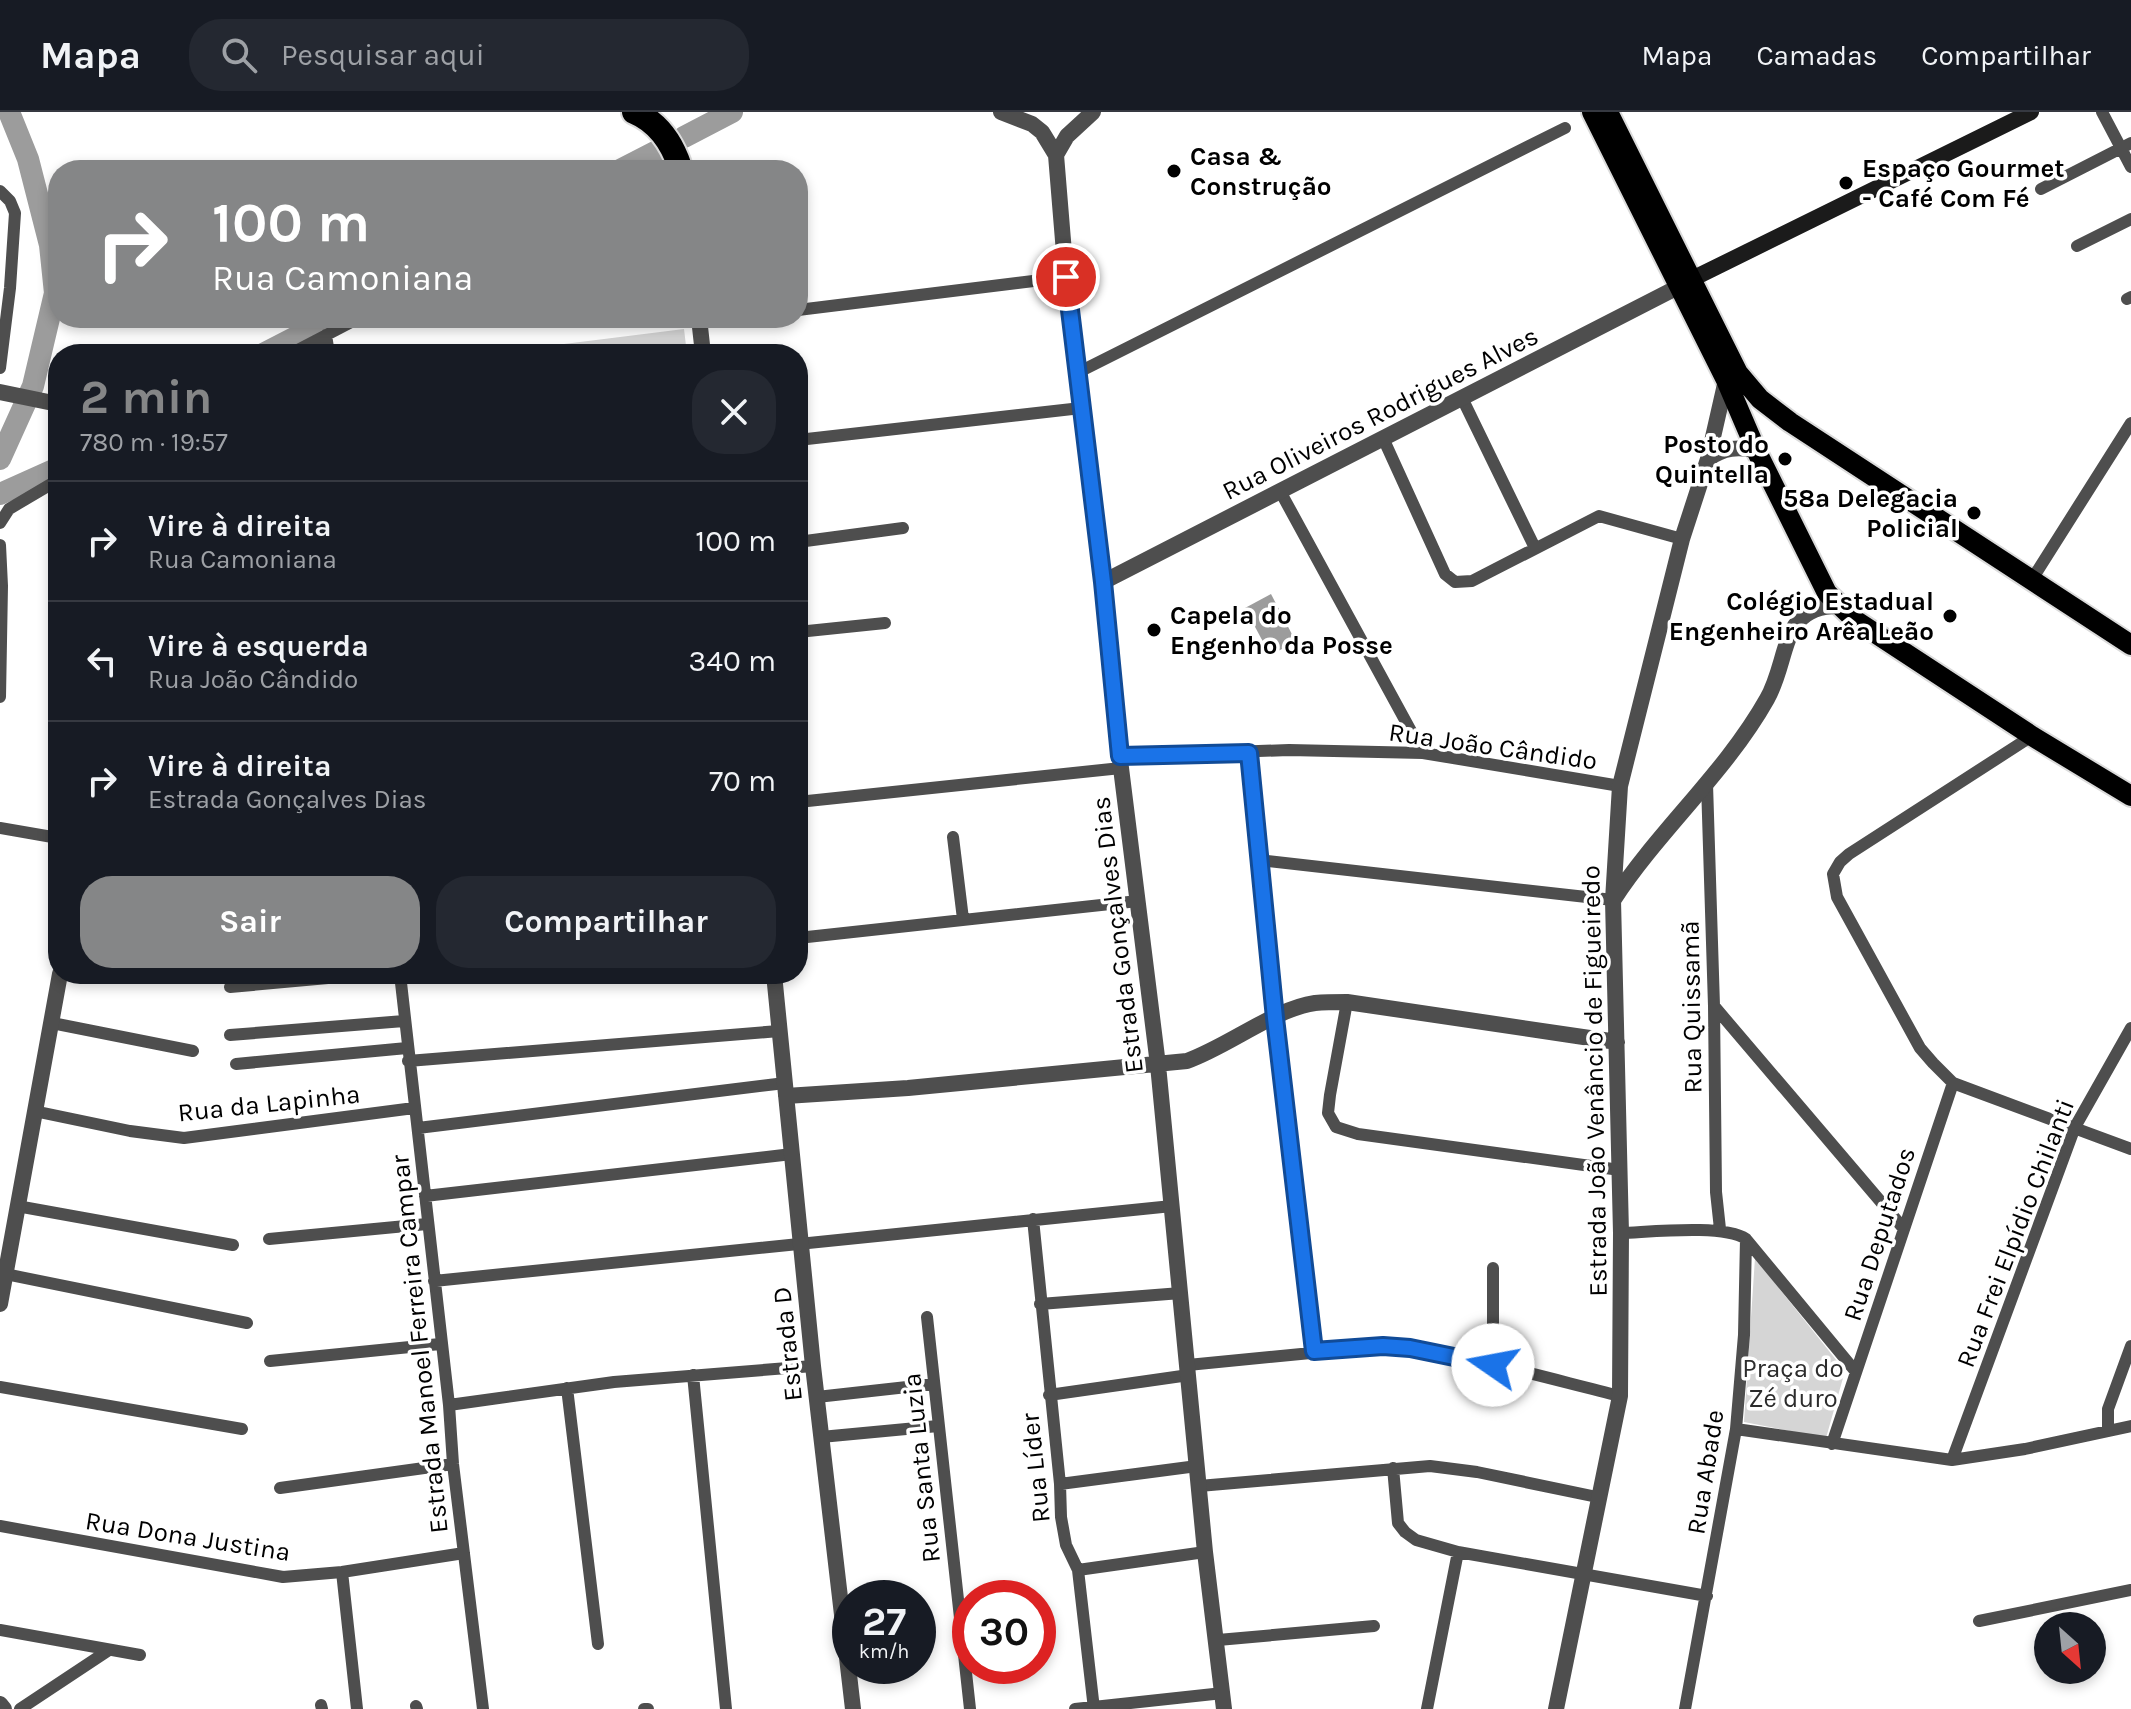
<!DOCTYPE html>
<html lang="pt">
<meta charset="utf-8">
<style>
body{margin:0;font-family:Karla,sans-serif;background:#242831;color:#f1f3f6;height:100vh;display:flex;flex-direction:column;font-size:30px;white-space:nowrap}
*{box-sizing:border-box;margin:0}
p{font-size:26px;color:#9ea1a6}
.icon{flex:none;width:44px;height:44px;fill:none;stroke:currentColor;stroke-width:2;stroke-linecap:round;stroke-linejoin:round}
.map{position:relative;flex:1;overflow:hidden}
.panel{position:absolute;left:48px;top:232px;width:760px;height:640px;display:flex;flex-direction:column;background:#171b24;border-radius:32px;box-shadow:0 4px 12px #0003}
.panel>*{flex:none}
.guide{position:absolute;left:48px;top:48px;width:760px;height:168px;border-radius:32px;box-shadow:0 4px 12px #0003;background:#858687;color:#fff;overflow:hidden}
.needle{width:52px;rotate:153deg}
.fabs{position:absolute;left:2034px;top:1500px;display:grid;gap:16px}
.fabs a{display:grid;place-items:center;width:72px;height:72px;border-radius:50%;background:#171b24;box-shadow:0 4px 12px #0003;font-size:40px}
.speed{position:absolute;left:832px;top:1468px;display:flex;gap:16px;font-size:40px;font-weight:700;text-align:center}
.speed>*{display:grid;place-content:center;width:104px;height:104px;border-radius:50%;background:#171b24;box-shadow:0 4px 12px #0003;line-height:1}
.speed small{font-size:20px;font-weight:400}
.speed .limit{border:12px solid #d22;background:#fff;color:#111}
.pin{position:absolute;display:grid;place-items:center;width:68px;height:68px;color:#fff;margin:-34px;border:4px solid #fff;border-radius:50%;box-shadow:0 2px 8px #0007}
.me{position:absolute;width:88px;margin:-44px;rotate:282deg;stroke-linejoin:round;filter:drop-shadow(0 0 6px #0008)}
.turn{display:flex;align-items:center;gap:28px;height:168px;padding:0 32px;font-size:36px}
.turn .icon{width:104px;height:104px;stroke-width:2.5}
.turn b{display:block;font-size:56px;line-height:68px}
.round{display:grid;place-items:center;flex:none;width:84px;height:84px;border-radius:32px;background:#242831}
.summary{display:flex;align-items:center;justify-content:space-between;height:136px;padding:0 32px}
h1{font-size:48px;font-weight:700;line-height:60px;color:#858687}
.button{display:flex;gap:16px;margin-top:auto;padding:16px 32px}
.button a{flex:1;height:92px;border-radius:32px;background:#858687;color:#fff;font-size:32px;font-weight:700;line-height:92px;text-align:center}
.button a+a{background:#242831;color:#f1f3f6}
ul{padding:0;list-style:none}
li{display:flex;align-items:center;gap:24px;height:120px;padding:0 32px;border-top:2px solid #363941}
li div{flex:1}
li b{display:block;font-size:30px}
li em{font-style:normal}
header{display:flex;align-items:center;gap:48px;box-sizing:border-box;height:112px;padding:0 40px;background:#171b24;border-bottom:2px solid #363941}
header strong{font-size:38px}
nav{display:flex;gap:44px;margin-inline-start:auto;font-size:28px}
.search{width:560px;height:72px;background:#242831;display:flex;align-items:center;gap:20px;box-sizing:border-box;padding:0 28px;border-radius:32px;color:#9ea1a6;font-size:30px}
.map>svg:first-child{display:block}
</style>
<header>
<strong>Mapa</strong>
<div class="search"><svg class="icon" aria-label="search" viewBox="0 0 24 24"><circle cx="10" cy="10" r="6"/><path d="M15 15l6 6"/></svg>Pesquisar aqui</div>
<nav><a>Mapa</a><a>Camadas</a><a>Compartilhar</a></nav>
</header>
<div class="map">
<svg width="2131" height="1597" viewBox="0 0 2131 1597">
<rect width="100%" height="100%" fill="#fff"/>
<path fill="#d5d5d5" d="M684,217L687,242H524V237Z
M1755,1146L1845,1259L1826,1326L1744,1310Z"/>
<path fill="#9c9c9c" d="M1271,482L1296,530L1270,543L1245,496Z"/>
<g fill="none" stroke-linecap="round" stroke-linejoin="round">
<path stroke="#9c9c9c" stroke-width="22" d="M684,25L732,0
M620,58L655,40
M263,242L333,206
M0,347L33,274L55,181L50,133L28,47L9,0
M0,382L58,356"/>
<g stroke="#dbdbdb" stroke-width="24">
<path id="primary" d="M1592,0L1726,268L1756,338L1827,481L1855,508L2032,624L2131,684
M1608,0L1738,261L1760,287L1790,310L2131,533"/>
</g>
<g stroke="#dbdbdb" stroke-width="28">
<path id="motorway" d="M634,0C658,10 672,31 680,55"/>
</g>
<path stroke="#4e4e4e" stroke-width="12" d="M2102,0L2131,55
M655,58L680,55
M2041,77L2131,31
M0,79L10,89L15,101L10,176L0,256
M2077,134L2131,107
M2127,187L2131,185
M798,198L1066,165
M700,210L735,206
M326,223L329,242
M290,242L359,206
M1077,261L1565,16
M1462,286L1535,436
M1383,326L1445,462L1455,470L1472,469L1599,404L1682,427
M798,328L1081,296
M1280,379L1423,641
M0,411L9,397L58,368
M798,430L903,416
M0,433L2,474L0,585
M2031,469L2131,311
M798,520L885,511
M2032,624L1849,742L1840,750L1833,762L1837,785L1920,936L1933,951L1953,971L2131,1037
M1249,641L1275,906L1314,1239
M1120,644L1289,638L1423,641L1620,674
M1707,672L1714,894L1716,1080L1720,1117
M798,690L1121,656
M0,716L58,726
M953,725L963,807
M1259,748L1613,788
M798,826L1138,789
M400,862L449,1293L453,1352L483,1597
M230,875L372,862
M1347,890L1330,983L1328,1001L1336,1015L1358,1022L1620,1058
M1714,894L1904,1117
M52,911L193,939
M230,923L404,909
M408,949L779,919
M236,952L407,936
M34,999L130,1019L184,1026L414,996
M418,1016L785,971
M425,1084L792,1042
M17,1094L233,1133
M1033,1107L1060,1372L1061,1405L1066,1433L1078,1458L1094,1597
M1621,1121C1651,1120 1724,1112 1746,1127L1856,1260
M269,1127L427,1112
M1493,1156V1253
M0,1161L247,1211
M434,1169L1172,1094
M1040,1192L1181,1181
M927,1205L970,1597
M270,1249L440,1232
M1188,1253L1383,1234C1463,1241 1542,1265 1620,1284
M693,1263L726,1597
M0,1275L242,1317
M567,1276L598,1532
M1049,1283L1189,1263
M817,1285L934,1272
M449,1293L614,1270L813,1254
M1736,1317L1952,1348L2025,1337L2131,1314
M2108,1319V1297L2131,1234
M821,1325L938,1314
M1832,1332L1953,971
M1952,1348L2075,1015L2131,916
M1393,1356L1398,1411L1405,1420L1416,1428L1458,1440L1707,1484
M1060,1372L1197,1354
M1199,1374L1430,1354L1477,1360L1597,1385
M280,1376L453,1352
M0,1414L283,1465L342,1460L464,1441
M1078,1458L1205,1440
M342,1460L357,1597
M1979,1509L2131,1478
M0,1518L140,1543
M1218,1528L1374,1514
M321,1593L322,1597
M416,1594L417,1597
M20,1597L109,1538
M644,1597H648
M1075,1597L1223,1581
M1427,1597L1458,1440
M1685,1597L1736,1317L1744,1223L1746,1127"/>
<path stroke="#4e4e4e" stroke-width="16" d="M1001,0L1032,12L1042,20L1056,43L1066,165L1103,470L1121,656L1158,953L1205,1440L1224,1597
M1056,43L1067,24L1093,0
M699,206L703,242
M0,280L58,292
M1708,347C1724,335 1738,335 1756,338
M1103,470L1680,174
M1614,787C1660,717 1726,660 1767,587C1790,547 1779,494 1838,494
M774,862L813,1254L853,1597
M786,984L908,976L1187,949C1229,934 1274,897 1315,891C1326,890 1337,890 1347,890L1617,930
M0,1192L60,862
M0,1592L4,1597
M1556,1597L1620,1284L1621,1121L1613,788L1620,674L1682,427L1708,347L1726,268"/>
<path stroke="#1b1b1b" stroke-width="16" d="M1692,167L2031,0"/>
<use href="#primary" stroke="#000" stroke-width="20"/>
<use href="#motorway" stroke="#000" stroke-width="24"/>
</g>
<g fill="none" stroke-linecap="round" stroke-linejoin="round">
<g stroke="#114b97" stroke-width="20">
<path id="route" d="M1066,165L1103,470L1120,644L1249,641L1275,906L1314,1239L1383,1234L1410,1236L1493,1253"/>
</g>
<use href="#route" stroke="#1a73e8" stroke-width="14"/>
</g>
<g fill="#000" stroke="#fff" stroke-width="3">
<circle cx="1174" cy="59" r="8"/>
<circle cx="1846" cy="71" r="8"/>
<circle cx="1785" cy="347" r="8"/>
<circle cx="1974" cy="401" r="8"/>
<circle cx="1950" cy="504" r="8"/>
<circle cx="1154" cy="518" r="8"/>
</g>
<g text-anchor="middle" stroke-width="7" stroke-linejoin="round" paint-order="stroke">
<g font-size="26" font-weight="bold" fill="#000" stroke="#fff" text-anchor="start">
<text x="1190" y="53">Casa &amp;<tspan x="1190" dy="30">Construção</tspan></text>
<text x="1862" y="65">Espaço Gourmet<tspan x="1862" dy="30">- Café Com Fé</tspan></text>
<text x="1769" y="341" text-anchor="end">Posto do<tspan x="1769" dy="30">Quintella</tspan></text>
<text x="1958" y="395" text-anchor="end">58ª Delegacia<tspan x="1958" dy="30">Policial</tspan></text>
<text x="1934" y="498" text-anchor="end">Colégio Estadual<tspan x="1934" dy="30">Engenheiro Arêa Leão</tspan></text>
<text x="1170" y="512">Capela do<tspan x="1170" dy="30">Engenho da Posse</tspan></text>
</g>
<g font-size="26" fill="#000" stroke="#fff">
<text transform="translate(1380 301) rotate(-27)" y="9">Rua Oliveiros Rodrigues Alves</text>
<text transform="translate(1493 634) rotate(8)" y="9">Rua João Cândido</text>
<text transform="translate(1117 823) rotate(-97)" y="9">Estrada Gonçalves Dias</text>
<text transform="translate(1691 895) rotate(-91)" y="9">Rua Quissamã</text>
<text transform="translate(1594 969) rotate(-91)" y="9">Estrada João Venâncio de Figueiredo</text>
<text transform="translate(269 991) rotate(-6)" y="9">Rua da Lapinha</text>
<text transform="translate(2015 1121) rotate(-69)" y="9">Rua Frei Elpídio Chilanti</text>
<text transform="translate(1879 1122) rotate(-72)" y="9">Rua Deputados</text>
<text transform="translate(419 1232) rotate(-96)" y="9">Estrada Manoel Ferreira Campar</text>
<text transform="translate(787 1232) rotate(-96)" y="9">Estrada D</text>
<text transform="translate(921 1356) rotate(-96)" y="9">Rua Santa Luzia</text>
<text transform="translate(1035 1356) rotate(-96)" y="9">Rua Líder</text>
<text transform="translate(1705 1360) rotate(-81)" y="9">Rua Abade</text>
<text transform="translate(188 1424) rotate(9)" y="9">Rua Dona Justina</text>
</g>
<g font-size="26" fill="#2c2c2c" stroke="#fff">
<text x="1793" y="1265">Praça do<tspan x="1793" dy="30">Zé duro</tspan></text>
</g>
</g>
</svg>
<div class="fabs">
<a><svg class="needle" viewBox="-14 -14 28 28"><path d="M0-13l5 13h-10z" fill="#e53935"/><path d="M0 13l5-13h-10z" fill="#9ea1a6"/></svg></a>
</div>
<div class="speed"><div>27<small>km/h</small></div><div class="limit">30</div></div>
<div class="pin" style="left:1066px;top:165px;background:#d93025"><svg class="icon" aria-label="arrive" viewBox="0 0 24 24"><path d="M6 21V4h12l-3 4 3 4H6"/></svg></div>
<svg class="me" style="left:1493px;top:1253px" viewBox="-20 -20 40 40"><circle r="19" fill="#fff"/><path d="M0-13L10 11 0 6-10 11z" fill="#1a73e8"/></svg>
<div class="guide">
<div class="turn"><svg class="icon" aria-label="right" viewBox="0 0 24 24"><path d="M7 20v-9h11M14 6l5 5-5 5"/></svg><div><b>100 m</b>Rua Camoniana</div></div>
</div>
<section class="panel">
<div class="summary"><div><h1>2 min</h1><p>780 m · 19:57</p></div><a class="round"><svg class="icon" aria-label="close" viewBox="0 0 24 24"><path d="M6 6l12 12M18 6L6 18"/></svg></a></div>
<ul>
<li><svg class="icon" aria-label="right" viewBox="0 0 24 24"><path d="M7 20v-9h11M14 6l5 5-5 5"/></svg><div><b>Vire à direita</b><p>Rua Camoniana</p></div><em>100 m</em></li>
<li><svg class="icon" aria-label="left" viewBox="0 0 24 24"><path d="M17 20v-9H6M10 6l-5 5 5 5"/></svg><div><b>Vire à esquerda</b><p>Rua João Cândido</p></div><em>340 m</em></li>
<li><svg class="icon" aria-label="right" viewBox="0 0 24 24"><path d="M7 20v-9h11M14 6l5 5-5 5"/></svg><div><b>Vire à direita</b><p>Estrada Gonçalves Dias</p></div><em>70 m</em></li>
</ul>
<div class="button"><a>Sair</a><a>Compartilhar</a></div>
</section>
</div>
